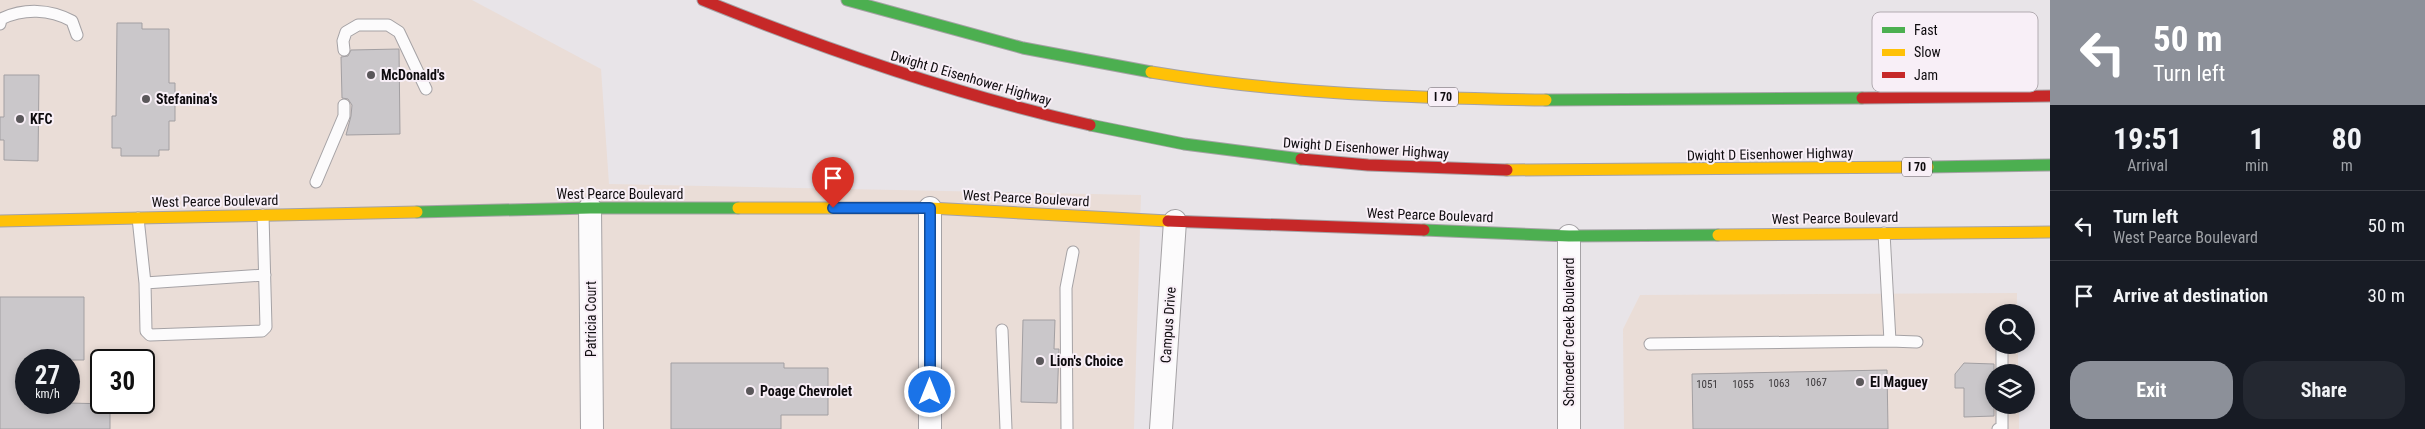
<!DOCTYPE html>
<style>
body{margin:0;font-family:"Roboto Condensed",sans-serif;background:#242831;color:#f1f3f6;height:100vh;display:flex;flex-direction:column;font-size:19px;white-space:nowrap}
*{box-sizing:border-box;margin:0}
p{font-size:16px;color:#9ea1a6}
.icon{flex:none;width:28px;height:28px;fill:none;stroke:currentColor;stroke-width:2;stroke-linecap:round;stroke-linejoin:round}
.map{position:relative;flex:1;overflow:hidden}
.panel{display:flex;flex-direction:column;background:#171b24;width:375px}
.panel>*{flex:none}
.banner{background:#8c9099;color:#fff;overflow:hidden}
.fabs{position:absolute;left:1985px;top:304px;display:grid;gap:10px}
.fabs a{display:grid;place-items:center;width:50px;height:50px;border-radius:50%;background:#171b24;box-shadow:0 2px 8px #0003;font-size:25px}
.speed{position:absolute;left:15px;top:349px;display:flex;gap:10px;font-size:25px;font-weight:700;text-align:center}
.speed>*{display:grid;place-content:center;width:65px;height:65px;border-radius:50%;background:#171b24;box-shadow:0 2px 8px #0003;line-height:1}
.speed small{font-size:12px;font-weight:400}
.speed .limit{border:2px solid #111;border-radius:8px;background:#fff;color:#111}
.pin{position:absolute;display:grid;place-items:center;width:42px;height:42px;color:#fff;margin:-51px -21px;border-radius:50% 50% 50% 0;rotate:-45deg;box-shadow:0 0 5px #0007}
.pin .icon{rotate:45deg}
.me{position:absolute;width:55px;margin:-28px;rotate:0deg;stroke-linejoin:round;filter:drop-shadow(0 0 4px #0008)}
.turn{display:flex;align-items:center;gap:18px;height:105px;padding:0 20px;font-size:22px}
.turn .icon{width:65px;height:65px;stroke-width:2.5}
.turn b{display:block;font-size:35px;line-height:42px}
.eta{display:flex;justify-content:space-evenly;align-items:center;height:85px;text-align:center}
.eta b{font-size:30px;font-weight:700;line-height:35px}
.cta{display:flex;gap:10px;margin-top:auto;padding:10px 20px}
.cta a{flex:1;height:58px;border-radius:20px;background:#8c9099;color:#fff;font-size:20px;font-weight:700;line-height:58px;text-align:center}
.cta a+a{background:#242831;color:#f1f3f6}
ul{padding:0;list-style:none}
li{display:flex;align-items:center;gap:15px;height:70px;padding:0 20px;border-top:1px solid #363941}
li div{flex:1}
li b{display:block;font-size:19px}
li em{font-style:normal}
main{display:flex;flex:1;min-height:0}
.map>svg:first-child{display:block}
</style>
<main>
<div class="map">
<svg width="2050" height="429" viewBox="0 0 2050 429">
<rect width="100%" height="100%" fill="#e8e4e8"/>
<path fill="#eaddd7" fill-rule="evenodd" d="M0,0H472L601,69L609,184L1141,195L1134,429H0ZM26,360H69V402H26ZM101,360H144V402H101Z
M2017,293V312H1994V345H2018V372H1994V405H2019V429H1624L1623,329L1640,295Z"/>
<path fill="#cac7ca" stroke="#a29fa2" d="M117,23H142V29H169V83H175V121H169V150H159V156H121V148H112V116H116Z
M399,49L400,134L346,135L351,116L352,105L348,99L342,98L341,57L348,56L351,50Z
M4,75H39L38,161L4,160V140H0V117H4Z
M0,297H84V360H26V402L110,404V429H0Z
M1023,320H1055L1054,349H1059L1057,403L1021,402Z
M671,363H784V368H828V415H781V429H671Z
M1964,363L1994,364V416L1964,417V388H1955V374Z
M1887,370L1888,429H1693L1692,374Z"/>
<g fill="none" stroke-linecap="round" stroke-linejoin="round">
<g stroke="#a5a2a5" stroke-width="13">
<path id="lane" d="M0,24L1,19C24,8 50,9 72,21L77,35
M344,50L343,41L346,32L358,25H388L399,32L426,89
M316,182L344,116V105
M263,215L266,327L262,331L150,335L146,331L145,283L265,275
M138,218L145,283
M1002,330L1006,429
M1890,341L1917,342
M1650,344L1890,341L1884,233
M2002,345V369
M1067,429L1066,288L1073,252
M1998,429L2002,428V405"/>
</g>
<g stroke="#a5a2a5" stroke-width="24">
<path id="street" d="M590,208L592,429
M930,208V429
M1569,236V429
M1161,429L1175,221"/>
</g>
<g stroke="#a5a2a5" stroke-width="13">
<path id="fast" d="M847,0L1023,48L1151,72
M1546,100L1862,98
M1090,125L1184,144L1301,159
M1928,167L2050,165
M417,212L590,208H738
M1424,230L1569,236L1718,235"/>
</g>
<g stroke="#a5a2a5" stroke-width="13">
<path id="slow" d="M1151,72C1281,94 1415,98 1546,100
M1507,170L1928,167
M738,208H930L1168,221
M0,221L417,212
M1718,235L2050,232"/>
</g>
<g stroke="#a5a2a5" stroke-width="13">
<path id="jam" d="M703,0C829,51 957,95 1090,125
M1862,98L2050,96
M1301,159L1368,165L1507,170
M1168,221L1424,230"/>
</g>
<use href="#lane" stroke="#fcfbfc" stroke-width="11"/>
<use href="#street" stroke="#fcfbfc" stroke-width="22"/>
<use href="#fast" stroke="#4caf50" stroke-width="11"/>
<use href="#slow" stroke="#ffc107" stroke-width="11"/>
<use href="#jam" stroke="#c62828" stroke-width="11"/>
</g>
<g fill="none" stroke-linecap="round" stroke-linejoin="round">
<g stroke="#114b97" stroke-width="12">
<path id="route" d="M833,208H930V392"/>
</g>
<use href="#route" stroke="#1a73e8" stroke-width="9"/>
</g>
<g fill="#5a575a" stroke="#f8eff7" stroke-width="2">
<circle cx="371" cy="75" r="5"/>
<circle cx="146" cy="99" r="5"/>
<circle cx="20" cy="119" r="5"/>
<circle cx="1040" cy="361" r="5"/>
<circle cx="1860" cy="382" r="5"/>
<circle cx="750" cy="391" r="5"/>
</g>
<g text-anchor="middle" stroke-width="4" stroke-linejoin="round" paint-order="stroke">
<g font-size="11" fill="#3d3a3d">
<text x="1816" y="386">1067</text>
<text x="1779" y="387">1063</text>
<text x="1707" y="388">1051</text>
<text x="1743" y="388">1055</text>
</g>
<g fill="#f8eff7" stroke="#544f54" stroke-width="1">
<rect x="1428" y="87.5" width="30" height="19" rx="4"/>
<rect x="1902" y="157.5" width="30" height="19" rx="4"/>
</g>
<g font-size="12" font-weight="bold" fill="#0e0b0e">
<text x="1443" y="101">I 70</text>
<text x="1917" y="171">I 70</text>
</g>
<g font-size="14" font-weight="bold" fill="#0e0b0e" stroke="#f8eff7" text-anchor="start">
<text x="381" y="80">McDonald's</text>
<text x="156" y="104">Stefanina's</text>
<text x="30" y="124">KFC</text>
<text x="1050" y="366">Lion's Choice</text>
<text x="1870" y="387">El Maguey</text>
<text x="760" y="396">Poage Chevrolet</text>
</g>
<g font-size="14" fill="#0e0b0e" stroke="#f8eff7">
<text transform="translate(971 78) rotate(16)" y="5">Dwight D Eisenhower Highway</text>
<text transform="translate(1366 148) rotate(4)" y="5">Dwight D Eisenhower Highway</text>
<text transform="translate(1770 154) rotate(-1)" y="5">Dwight D Eisenhower Highway</text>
<text x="620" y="199">West Pearce Boulevard</text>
<text transform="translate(1026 198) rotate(3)" y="5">West Pearce Boulevard</text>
<text transform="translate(215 201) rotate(-1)" y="5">West Pearce Boulevard</text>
<text transform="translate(1430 215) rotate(2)" y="5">West Pearce Boulevard</text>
<text transform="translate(1835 218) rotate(-1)" y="5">West Pearce Boulevard</text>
<text transform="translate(591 319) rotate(-90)" y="5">Patricia Court</text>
<text transform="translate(1168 325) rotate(-86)" y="5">Campus Drive</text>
<text transform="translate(1569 332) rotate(-90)" y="5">Schroeder Creek Boulevard</text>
</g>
</g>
<rect x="1872" y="12" width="166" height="80" rx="8" fill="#f8eff7" stroke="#b2abb1" stroke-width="1"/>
<rect x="1882" y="27" width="23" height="6" fill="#4caf50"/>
<rect x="1882" y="49" width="23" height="7" fill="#ffc107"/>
<rect x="1882" y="72" width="23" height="6" fill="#c62828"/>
<g font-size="14" fill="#0e0b0e">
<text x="1914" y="35">Fast</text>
<text x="1914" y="57">Slow</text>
<text x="1914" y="80">Jam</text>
</g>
</svg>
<div class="fabs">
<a><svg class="icon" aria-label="search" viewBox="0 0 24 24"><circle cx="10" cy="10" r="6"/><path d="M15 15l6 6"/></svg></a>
<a><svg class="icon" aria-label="layers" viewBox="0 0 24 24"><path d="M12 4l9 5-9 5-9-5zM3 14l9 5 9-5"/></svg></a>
</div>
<div class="speed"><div>27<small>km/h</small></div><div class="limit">30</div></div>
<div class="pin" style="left:833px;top:208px;background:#d93025"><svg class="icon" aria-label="arrive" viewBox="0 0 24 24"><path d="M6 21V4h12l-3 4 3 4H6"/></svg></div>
<svg class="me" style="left:930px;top:392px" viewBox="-20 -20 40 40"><circle r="17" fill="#1a73e8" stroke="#fff" stroke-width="3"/><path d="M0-11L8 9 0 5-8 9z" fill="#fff"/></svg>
</div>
<section class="panel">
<div class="banner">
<div class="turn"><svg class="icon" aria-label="left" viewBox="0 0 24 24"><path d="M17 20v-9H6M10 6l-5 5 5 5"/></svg><div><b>50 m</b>Turn left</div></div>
</div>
<div class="eta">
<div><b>19:51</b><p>Arrival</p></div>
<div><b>1</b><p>min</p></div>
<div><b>80</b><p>m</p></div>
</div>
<ul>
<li><svg class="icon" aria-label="left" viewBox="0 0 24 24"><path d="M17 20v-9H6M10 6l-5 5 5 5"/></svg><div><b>Turn left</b><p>West Pearce Boulevard</p></div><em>50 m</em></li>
<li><svg class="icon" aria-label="arrive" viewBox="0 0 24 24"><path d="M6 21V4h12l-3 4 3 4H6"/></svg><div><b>Arrive at destination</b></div><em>30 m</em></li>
</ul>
<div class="cta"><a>Exit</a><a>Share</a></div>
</section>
</main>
